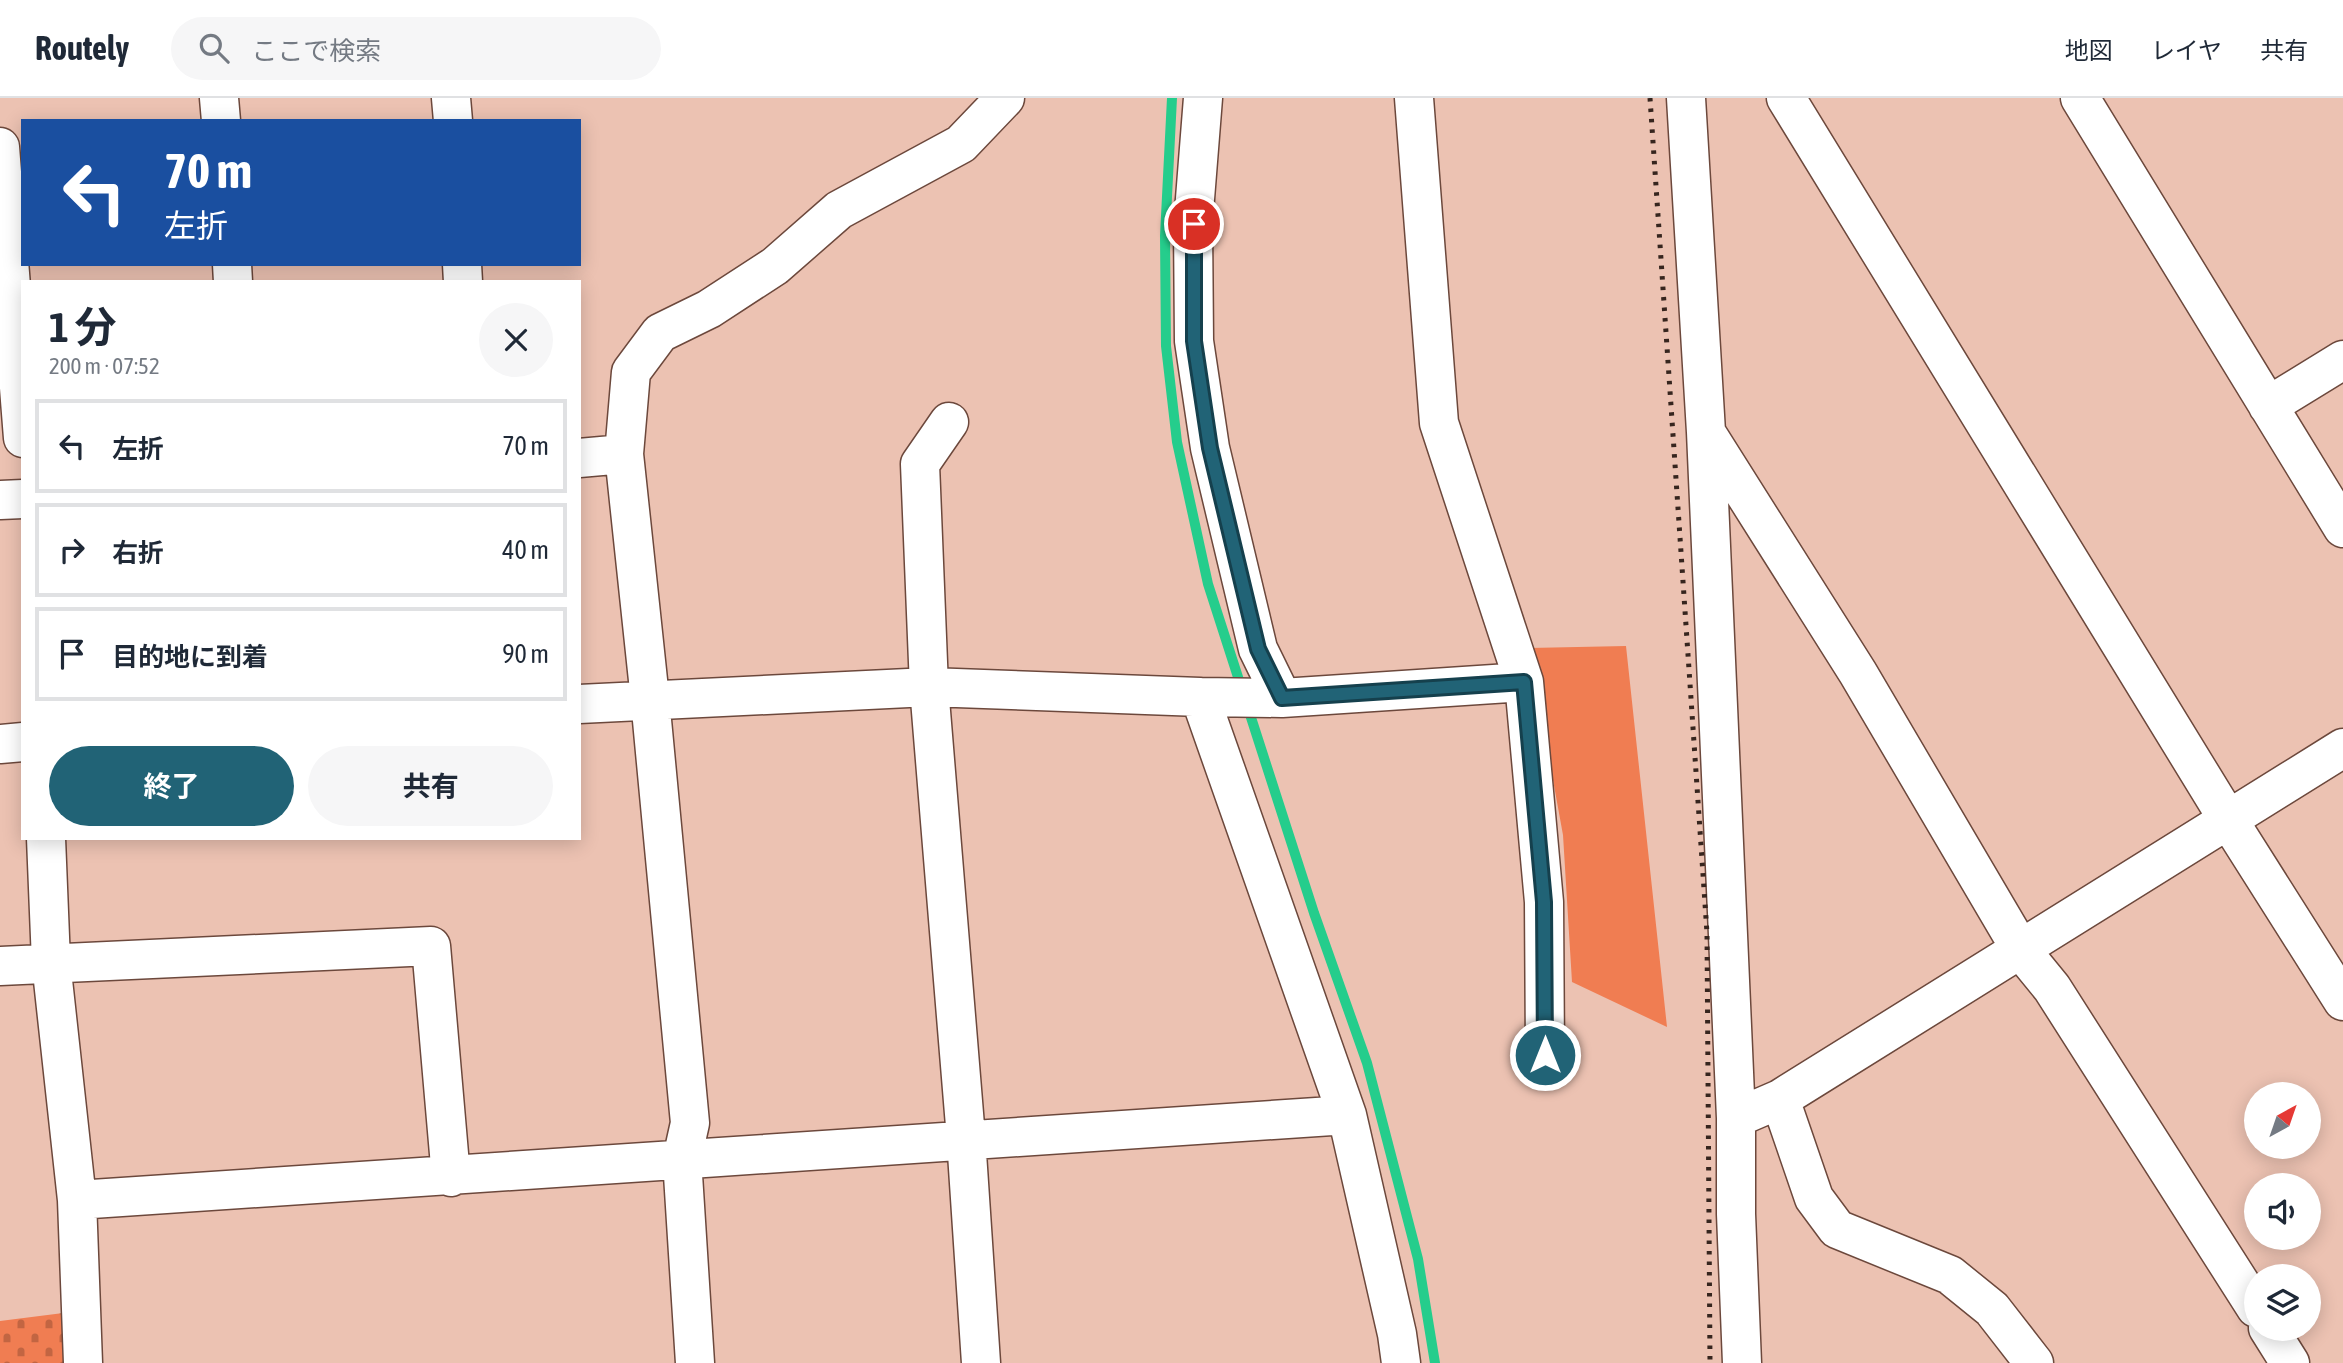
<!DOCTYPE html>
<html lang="ja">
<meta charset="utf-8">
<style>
body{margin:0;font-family:"Asap Condensed","Noto Sans JP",sans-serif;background:#f6f6f7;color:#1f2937;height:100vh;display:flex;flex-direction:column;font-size:26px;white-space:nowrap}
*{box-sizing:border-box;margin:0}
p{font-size:23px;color:#747a83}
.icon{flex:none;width:38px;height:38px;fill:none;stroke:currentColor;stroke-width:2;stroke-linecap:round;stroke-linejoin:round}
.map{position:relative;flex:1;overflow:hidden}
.drawer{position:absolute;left:21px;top:182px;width:560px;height:560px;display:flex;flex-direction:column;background:#fff;border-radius:0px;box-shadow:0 4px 18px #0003}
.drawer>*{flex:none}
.hud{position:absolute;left:21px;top:21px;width:560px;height:147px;border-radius:0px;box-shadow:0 4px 18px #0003;background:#1a4fa0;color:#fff;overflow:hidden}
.needle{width:46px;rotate:40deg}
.fabs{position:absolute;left:2244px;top:984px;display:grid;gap:14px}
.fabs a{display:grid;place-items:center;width:77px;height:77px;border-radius:50%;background:#fff;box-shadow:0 4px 18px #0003;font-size:35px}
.pin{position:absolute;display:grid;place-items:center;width:60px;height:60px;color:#fff;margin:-30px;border:4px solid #fff;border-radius:50%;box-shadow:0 2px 7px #0007}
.me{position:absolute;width:77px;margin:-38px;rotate:0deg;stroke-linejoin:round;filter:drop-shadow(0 0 5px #0008)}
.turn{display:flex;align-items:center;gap:24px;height:147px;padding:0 28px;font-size:32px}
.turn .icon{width:91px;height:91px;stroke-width:2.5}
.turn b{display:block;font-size:49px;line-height:60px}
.round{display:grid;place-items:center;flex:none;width:74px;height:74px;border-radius:37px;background:#f6f6f7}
.summary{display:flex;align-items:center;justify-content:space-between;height:119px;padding:0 28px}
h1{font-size:42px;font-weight:700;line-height:52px}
.action{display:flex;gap:14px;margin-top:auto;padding:14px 28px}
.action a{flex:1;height:80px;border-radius:42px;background:#216376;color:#fff;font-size:28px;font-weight:700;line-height:80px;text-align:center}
.action a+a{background:#f6f6f7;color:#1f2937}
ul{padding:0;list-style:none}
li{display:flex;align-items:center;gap:21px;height:94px;margin:0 14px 10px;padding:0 14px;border:4px solid #e0e1e3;border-radius:0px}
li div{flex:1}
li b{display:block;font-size:26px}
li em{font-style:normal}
header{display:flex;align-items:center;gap:42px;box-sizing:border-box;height:98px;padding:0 35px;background:#fff;border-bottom:2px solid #e0e1e3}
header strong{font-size:33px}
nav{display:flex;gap:38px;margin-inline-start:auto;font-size:24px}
.search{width:490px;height:63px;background:#f6f6f7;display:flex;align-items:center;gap:18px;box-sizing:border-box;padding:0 24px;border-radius:38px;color:#747a83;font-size:26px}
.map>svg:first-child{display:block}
</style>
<header>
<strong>Routely</strong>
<div class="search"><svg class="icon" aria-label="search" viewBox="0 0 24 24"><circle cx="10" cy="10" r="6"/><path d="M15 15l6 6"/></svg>ここで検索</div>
<nav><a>地図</a><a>レイヤ</a><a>共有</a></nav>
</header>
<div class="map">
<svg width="2343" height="1265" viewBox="0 0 2343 1265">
<defs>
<pattern id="cemetery-stones" width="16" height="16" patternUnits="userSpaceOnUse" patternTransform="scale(1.75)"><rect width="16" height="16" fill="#f07d52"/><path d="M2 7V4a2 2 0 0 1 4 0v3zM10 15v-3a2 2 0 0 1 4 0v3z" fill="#c26542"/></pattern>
</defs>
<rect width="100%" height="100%" fill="#ecc2b2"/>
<path fill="url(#cemetery-stones)" d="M79,1213L82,1265H0V1223Z"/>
<path fill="#f07d52" d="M1626,548L1667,929L1572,884L1563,737L1529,550Z"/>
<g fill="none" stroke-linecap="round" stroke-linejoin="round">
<path stroke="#25cd8c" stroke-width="10" d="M1172,0L1165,138L1166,248L1177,344L1208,486L1314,815L1367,965L1418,1161L1435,1265"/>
<g stroke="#6c483c" stroke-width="41">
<path id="minor" d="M219,0L221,23
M451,0L453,23
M1203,0L1193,126L1194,243L1210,350L1258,551L1282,600
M1414,0L1439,325L1524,584L1544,804L1545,957
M1686,0L1706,334L1736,1020V1116L1742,1265
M1786,0L2229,723L2343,903
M2080,0L2343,430
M0,49L23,340
M232,166L233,184
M462,166L463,184
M2268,308L2343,262
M949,324L920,366L929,589L966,1040L981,1265
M1707,336L1858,575L2021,852L2052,890L2256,1210
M579,360L624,356
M0,402L23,401
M1200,599L1347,1017L1397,1236L1401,1265
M579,606L929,589L1200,599L1282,600L1524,584
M0,646L23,644
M46,740L51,864L77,1102L83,1265
M0,868L431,848L451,1079
M1780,1001L1814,1100L1837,1131L1950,1177L1992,1211L2034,1265
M1736,1020L1780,1001L2343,650
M77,1102C500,1076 924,1043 1347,1017
M2268,1230L2290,1265
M695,1265L682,1061L690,1025L650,601L624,356L631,274L660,235L709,211L775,168L839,112L961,46L1005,0"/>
</g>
<use href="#minor" stroke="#fff" stroke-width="38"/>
<path stroke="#36251e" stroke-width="5" stroke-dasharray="3.5 7" stroke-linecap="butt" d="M1650,0L1707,835L1710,1265"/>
</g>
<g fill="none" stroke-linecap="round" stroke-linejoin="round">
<g stroke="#15404d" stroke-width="18">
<path id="route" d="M1194,126V243L1210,350L1258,551L1282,600L1524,584L1544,804L1545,957"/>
</g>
<use href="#route" stroke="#216376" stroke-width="12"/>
</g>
</svg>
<div class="fabs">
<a><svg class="needle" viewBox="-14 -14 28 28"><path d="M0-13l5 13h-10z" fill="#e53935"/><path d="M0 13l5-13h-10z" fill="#747a83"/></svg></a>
<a><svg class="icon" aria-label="sound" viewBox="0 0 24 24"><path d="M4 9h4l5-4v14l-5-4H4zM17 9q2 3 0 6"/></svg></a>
<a><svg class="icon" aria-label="layers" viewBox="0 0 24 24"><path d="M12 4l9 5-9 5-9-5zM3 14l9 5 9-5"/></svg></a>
</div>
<div class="pin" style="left:1194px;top:126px;background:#d93025"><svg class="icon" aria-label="arrive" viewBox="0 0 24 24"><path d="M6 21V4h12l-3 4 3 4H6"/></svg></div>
<svg class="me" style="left:1545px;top:957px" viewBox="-20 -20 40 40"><circle r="17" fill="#216376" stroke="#fff" stroke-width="3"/><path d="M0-11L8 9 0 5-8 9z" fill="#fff"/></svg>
<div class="hud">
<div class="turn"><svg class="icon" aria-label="left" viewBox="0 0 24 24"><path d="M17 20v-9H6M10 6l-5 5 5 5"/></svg><div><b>70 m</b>左折</div></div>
</div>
<section class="drawer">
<div class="summary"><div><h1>1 分</h1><p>200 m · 07:52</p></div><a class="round"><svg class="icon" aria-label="close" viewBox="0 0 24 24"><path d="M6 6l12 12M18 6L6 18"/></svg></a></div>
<ul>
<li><svg class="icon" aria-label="left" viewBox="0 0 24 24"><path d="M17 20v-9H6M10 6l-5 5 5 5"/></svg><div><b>左折</b></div><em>70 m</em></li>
<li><svg class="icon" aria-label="right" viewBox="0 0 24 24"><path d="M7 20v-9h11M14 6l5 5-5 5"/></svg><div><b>右折</b></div><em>40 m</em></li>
<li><svg class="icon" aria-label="arrive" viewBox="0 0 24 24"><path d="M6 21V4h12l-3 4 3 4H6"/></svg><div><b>目的地に到着</b></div><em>90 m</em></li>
</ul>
<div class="action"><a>終了</a><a>共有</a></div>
</section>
</div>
